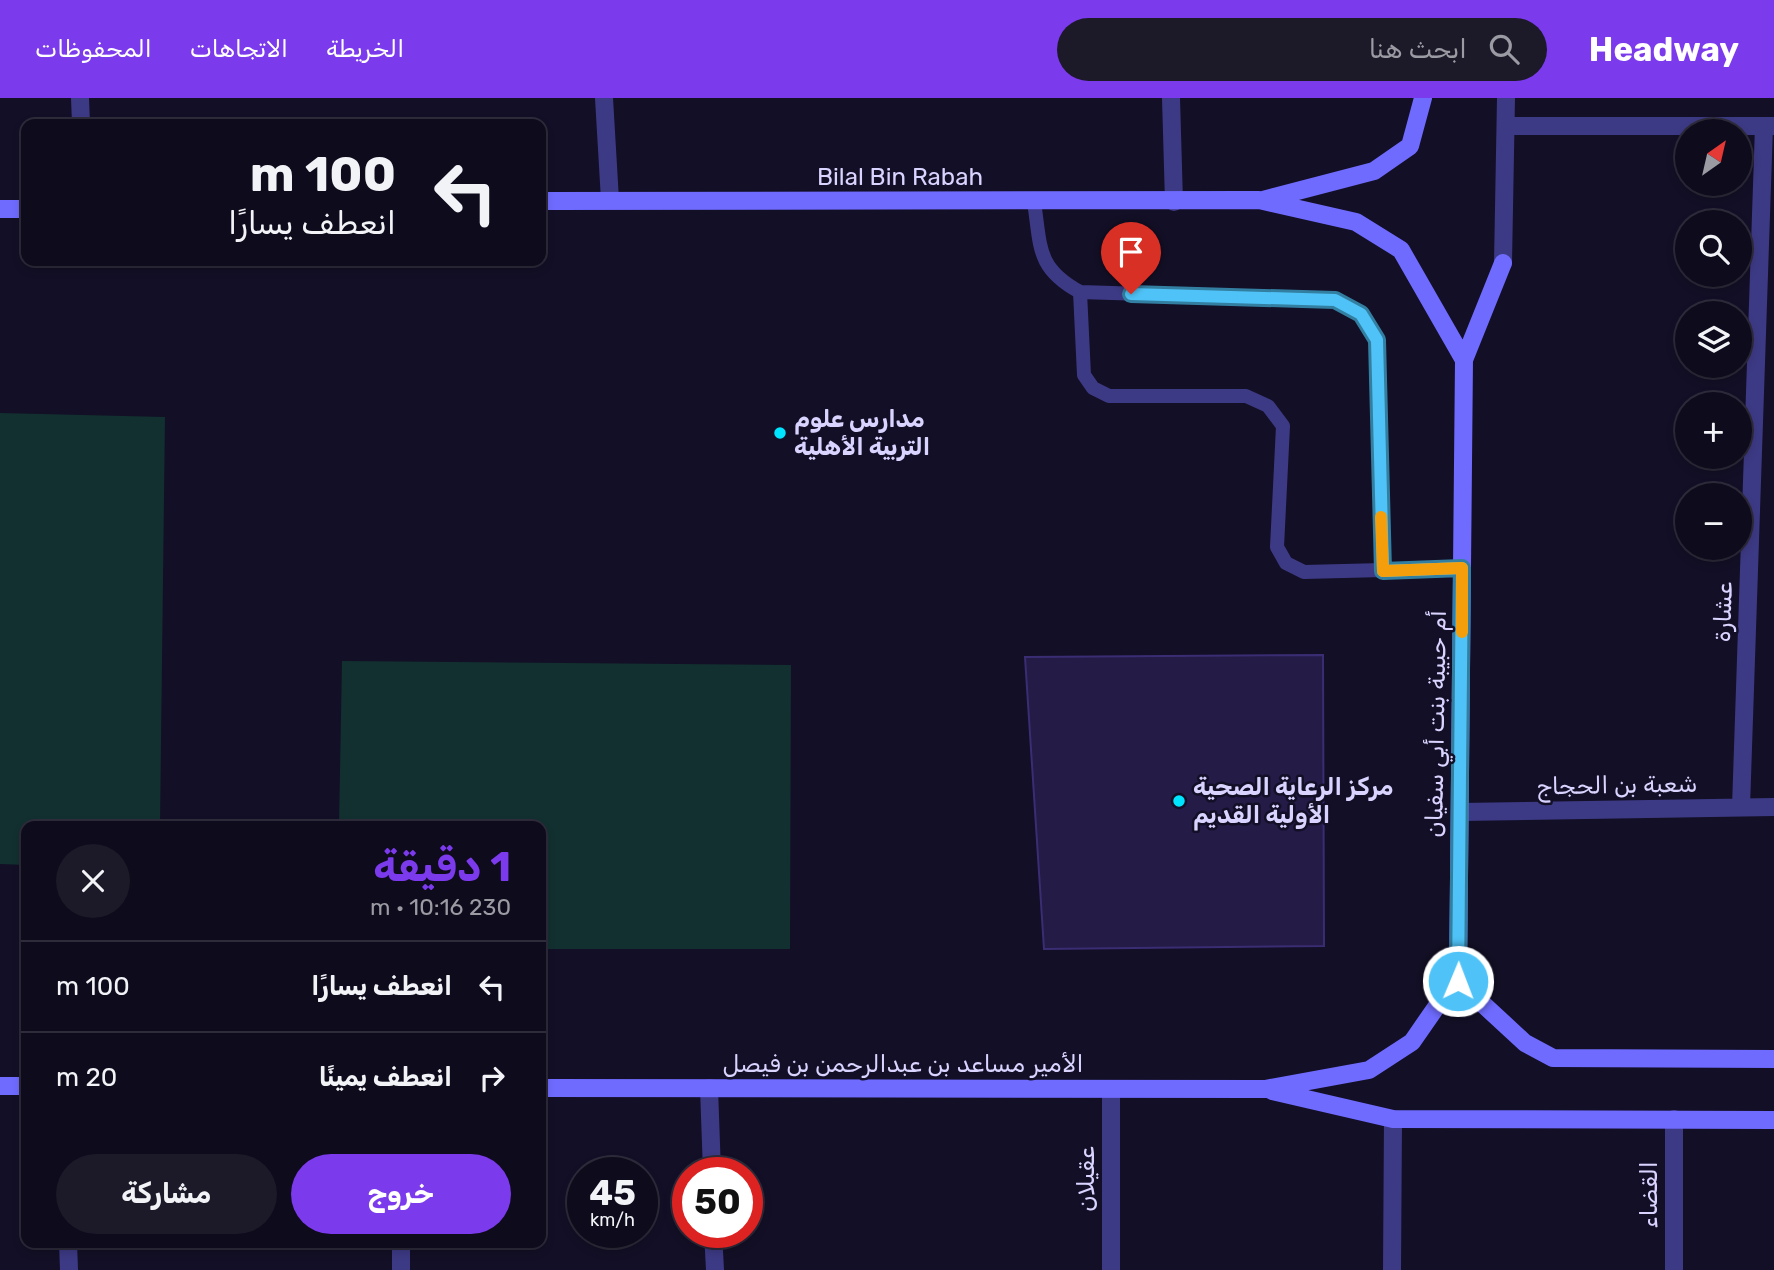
<!DOCTYPE html>
<html lang="ar">
<meta charset="utf-8">
<style>
body{margin:0;font-family:Rubik,Cairo,sans-serif;background:#1c1929;color:#f1f3f6;direction:rtl;height:100vh;display:flex;flex-direction:column;font-size:26px;white-space:nowrap}
*{box-sizing:border-box;margin:0}
p{font-size:23px;color:#9b9ba3}
.icon{flex:none;width:38px;height:38px;fill:none;stroke:currentColor;stroke-width:2;stroke-linecap:round;stroke-linejoin:round}
.map{position:relative;flex:1;overflow:hidden;direction:ltr}
.panel{position:absolute;left:21px;top:723px;width:525px;height:427px;display:flex;flex-direction:column;background:#0e0b1c;border-radius:14px;box-shadow:0 4px 10px #0003,0 0 0 2px #2e2b3b;direction:rtl}
.panel>*{flex:none}
.guide{position:absolute;left:21px;top:21px;width:525px;height:147px;border-radius:14px;box-shadow:0 4px 10px #0003,0 0 0 2px #2e2b3b;direction:rtl;background:#0e0b1c;color:#f1f3f6;overflow:hidden}
.needle{width:46px;rotate:34deg}
.buttons{position:absolute;left:1675px;top:21px;display:grid;gap:14px}
.buttons a{display:grid;place-items:center;width:77px;height:77px;border-radius:50%;background:#0e0b1c;box-shadow:0 4px 10px #0003,0 0 0 2px #2e2b3b;font-size:35px}
.speed{position:absolute;left:567px;top:1059px;display:flex;gap:14px;font-size:35px;font-weight:700;text-align:center}
.speed>*{display:grid;place-content:center;width:91px;height:91px;border-radius:50%;background:#0e0b1c;box-shadow:0 4px 10px #0003,0 0 0 2px #2e2b3b;line-height:1}
.speed small{font-size:18px;font-weight:400}
.speed .limit{border:10px solid #d22;background:#fff;color:#111}
.pin{position:absolute;display:grid;place-items:center;width:60px;height:60px;color:#fff;margin:-72px -30px;border-radius:50% 50% 50% 0;rotate:-45deg;box-shadow:0 0 7px #0007}
.pin .icon{rotate:45deg}
.me{position:absolute;width:77px;margin:-38px;rotate:1deg;stroke-linejoin:round;filter:drop-shadow(0 0 5px #0008)}
.turn{display:flex;align-items:center;gap:24px;height:147px;padding:0 35px;font-size:32px}
.turn .icon{width:91px;height:91px;stroke-width:2.5}
.turn b{display:block;font-size:49px;line-height:60px}
.round{display:grid;place-items:center;flex:none;width:74px;height:74px;border-radius:37px;background:#1c1929}
.head{display:flex;align-items:center;justify-content:space-between;height:119px;padding:0 35px}
h1{font-size:42px;font-weight:700;line-height:52px;color:#7c3aed}
.button{display:flex;gap:14px;margin-top:auto;padding:14px 35px}
.button a{flex:1;height:80px;border-radius:42px;background:#7c3aed;color:#fff;font-size:28px;font-weight:700;line-height:80px;text-align:center}
.button a+a{background:#1c1929;color:#f1f3f6}
ul{padding:0;list-style:none}
li{display:flex;align-items:center;gap:21px;height:91px;padding:0 35px;border-top:2px solid #2e2b3b}
li div{flex:1}
li b{display:block;font-size:26px}
li em{font-style:normal}
header{display:flex;align-items:center;gap:42px;box-sizing:border-box;height:98px;padding:0 35px;background:#7c3aed;color:#fff}
header strong{font-size:33px}
nav{display:flex;gap:38px;margin-inline-start:auto;font-size:24px}
.search{width:490px;height:63px;background:#1c1929;display:flex;align-items:center;gap:18px;box-sizing:border-box;padding:0 24px;border-radius:38px;color:#9b9ba3;font-size:26px}
.map>svg:first-child{display:block}
</style>
<header>
<strong>Headway</strong>
<div class="search"><svg class="icon" aria-label="search" viewBox="0 0 24 24"><circle cx="10" cy="10" r="6"/><path d="M15 15l6 6"/></svg>ابحث هنا</div>
<nav><a>الخريطة</a><a>الاتجاهات</a><a>المحفوظات</a></nav>
</header>
<div class="map">
<svg width="1774" height="1172" viewBox="0 0 1774 1172">
<rect width="100%" height="100%" fill="#130f26"/>
<path fill="#12302f" d="M0,315L165,319L160,728H26V767L0,766Z
M342,563L791,567L790,851H541V728H339Z"/>
<path fill="#241b47" stroke="#3b2d73" stroke-width="2" d="M1323,557L1324,848L1044,851L1025,559Z"/>
<g fill="none" stroke-linecap="round" stroke-linejoin="round">
<path stroke="#3d3a85" stroke-width="14" d="M1034,104C1041,149 1036,170 1080,194L1335,202L1361,217L1377,242L1383,473
M1080,194L1084,277L1093,290L1109,298H1246L1268,308L1283,328L1277,449L1286,465L1304,474L1462,470"/>
<path stroke="#3d3a85" stroke-width="18" d="M80,0L81,26
M604,0L610,102
M1171,0L1174,104
M1506,28H1774
M1503,165L1506,0
M1741,709L1764,28
M1460,714L1774,709
M709,990L712,1074
M1674,1021V1172
M713,1134L715,1172
M68,1144L69,1172
M401,1144V1172
M1111,1172V991
M1392,1172L1393,1021"/>
<path stroke="#6f6bff" stroke-width="18" d="M1263,102L1374,73L1410,48L1423,0
M541,103L1259,102L1356,124L1401,152L1464,262
M0,111H26
M1458,883L1464,262L1503,165
M1458,883L1525,945L1553,960L1774,961
M0,988H26
M541,990L1265,991L1369,972L1412,944L1448,892L1458,883
M1272,993L1393,1021L1774,1022"/>
</g>
<g fill="none" stroke-linecap="round" stroke-linejoin="round">
<g stroke="#337fa1" stroke-width="18">
<path id="route" d="M1131,196L1335,202L1361,216L1377,242L1383,473L1462,470L1458,883"/>
</g>
<use href="#route" stroke="#4fc3f7" stroke-width="12"/>
<path stroke="#f59e0b" stroke-width="12" d="M1381,419L1383,473L1462,470V534"/>
</g>
<g fill="#00e5ff" stroke="#130f26" stroke-width="2.5">
<circle cx="780" cy="335" r="7"/>
<circle cx="1179" cy="703" r="7"/>
</g>
<g text-anchor="middle" stroke-width="5" stroke-linejoin="round" paint-order="stroke">
<g font-size="24" fill="#d9d4ff" stroke="#130f26">
<text x="900" y="87">Bilal Bin Rabah</text>
<text transform="translate(1723 514) rotate(-88)" y="8">عشارة</text>
<text transform="translate(1436 626) rotate(-89)" y="8">أم حبيبة بنت أبي سفيان</text>
<text transform="translate(1617 687) rotate(-1)" y="8">شعبة بن الحجاج</text>
<text x="903" y="974">الأمير مساعد بن عبدالرحمن بن فيصل</text>
<text transform="translate(1086 1081) rotate(-90)" y="8">عقيلان</text>
<text transform="translate(1649 1097) rotate(-90)" y="8">القضاء</text>
</g>
<g font-size="24" font-weight="bold" fill="#d9d4ff" stroke="#130f26" text-anchor="start">
<text x="794" y="329">مدارس علوم<tspan x="794" dy="28">التربية الأهلية</tspan></text>
<text x="1193" y="697">مركز الرعاية الصحية<tspan x="1193" dy="28">الأولية القديم</tspan></text>
</g>
</g>
</svg>
<div class="buttons">
<a><svg class="needle" viewBox="-14 -14 28 28"><path d="M0-13l5 13h-10z" fill="#e53935"/><path d="M0 13l5-13h-10z" fill="#9b9ba3"/></svg></a>
<a><svg class="icon" aria-label="search" viewBox="0 0 24 24"><circle cx="10" cy="10" r="6"/><path d="M15 15l6 6"/></svg></a>
<a><svg class="icon" aria-label="layers" viewBox="0 0 24 24"><path d="M12 4l9 5-9 5-9-5zM3 14l9 5 9-5"/></svg></a>
<a>+</a>
<a>−</a>
</div>
<div class="speed"><div>45<small>km/h</small></div><div class="limit">50</div></div>
<div class="pin" style="left:1131px;top:196px;background:#d93025"><svg class="icon" aria-label="arrive" viewBox="0 0 24 24"><path d="M6 21V4h12l-3 4 3 4H6"/></svg></div>
<svg class="me" style="left:1458px;top:883px" viewBox="-20 -20 40 40"><circle r="17" fill="#4fc3f7" stroke="#fff" stroke-width="3"/><path d="M0-11L8 9 0 5-8 9z" fill="#fff"/></svg>
<div class="guide">
<div class="turn"><svg class="icon" aria-label="left" viewBox="0 0 24 24"><path d="M17 20v-9H6M10 6l-5 5 5 5"/></svg><div><b>100 m</b>انعطف يسارًا</div></div>
</div>
<section class="panel">
<div class="head"><div><h1>1 دقيقة</h1><p>230 m · 10:16</p></div><a class="round"><svg class="icon" aria-label="close" viewBox="0 0 24 24"><path d="M6 6l12 12M18 6L6 18"/></svg></a></div>
<ul>
<li><svg class="icon" aria-label="left" viewBox="0 0 24 24"><path d="M17 20v-9H6M10 6l-5 5 5 5"/></svg><div><b>انعطف يسارًا</b></div><em>100 m</em></li>
<li><svg class="icon" aria-label="right" viewBox="0 0 24 24"><path d="M7 20v-9h11M14 6l5 5-5 5"/></svg><div><b>انعطف يمينًا</b></div><em>20 m</em></li>
</ul>
<div class="button"><a>خروج</a><a>مشاركة</a></div>
</section>
</div>
